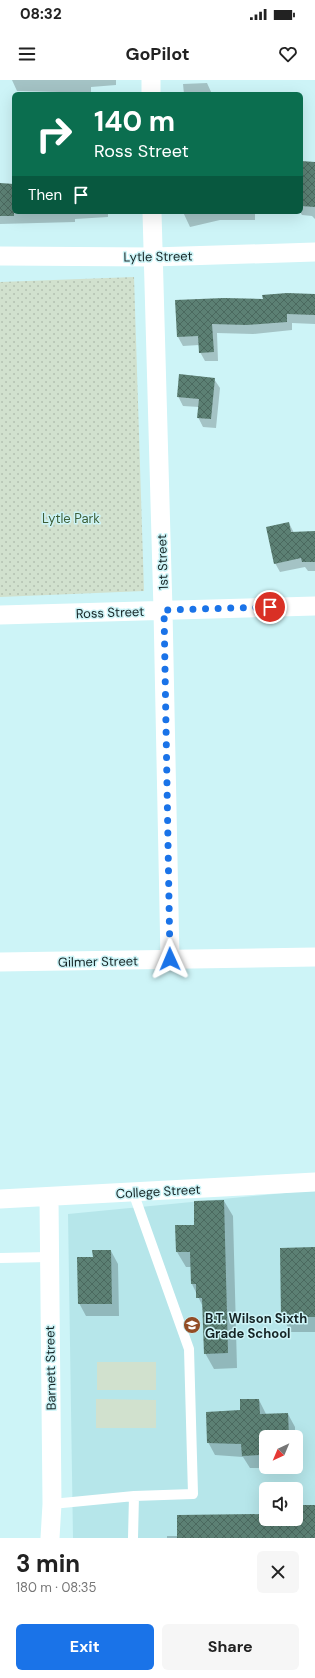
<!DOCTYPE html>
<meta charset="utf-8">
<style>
body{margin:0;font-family:"DM Sans",sans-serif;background:#f6f6f6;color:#222;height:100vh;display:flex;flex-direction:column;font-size:15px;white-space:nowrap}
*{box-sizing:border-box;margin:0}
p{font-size:13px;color:#767676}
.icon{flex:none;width:22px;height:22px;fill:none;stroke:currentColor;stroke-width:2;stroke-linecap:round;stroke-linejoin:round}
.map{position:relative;height:1458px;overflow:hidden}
.side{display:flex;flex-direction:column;background:#fff;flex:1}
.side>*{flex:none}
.hud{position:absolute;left:12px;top:12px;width:291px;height:122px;border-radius:6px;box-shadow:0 4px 16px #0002;background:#0b6e4f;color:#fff;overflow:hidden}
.needle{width:26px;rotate:224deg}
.buttons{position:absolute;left:259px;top:1350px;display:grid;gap:8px}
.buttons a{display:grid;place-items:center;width:44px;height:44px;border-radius:6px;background:#fff;box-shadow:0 4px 16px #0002;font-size:20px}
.pin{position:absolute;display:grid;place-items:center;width:34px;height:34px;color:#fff;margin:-17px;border:2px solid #fff;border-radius:50%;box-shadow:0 1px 4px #0007}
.me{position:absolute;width:44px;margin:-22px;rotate:359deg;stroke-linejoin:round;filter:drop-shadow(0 0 3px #0008)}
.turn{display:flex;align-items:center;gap:14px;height:84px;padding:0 16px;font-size:18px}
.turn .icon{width:52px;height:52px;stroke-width:2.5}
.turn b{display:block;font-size:28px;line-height:34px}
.then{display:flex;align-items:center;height:38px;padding:0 16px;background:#0003;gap:8px;font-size:15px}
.round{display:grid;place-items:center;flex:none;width:42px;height:42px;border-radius:6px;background:#f6f6f6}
.headline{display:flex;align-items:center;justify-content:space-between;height:68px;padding:0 16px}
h1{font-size:24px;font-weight:700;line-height:30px}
.primary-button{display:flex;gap:8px;margin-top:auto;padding:8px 16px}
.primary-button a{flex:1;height:46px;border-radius:6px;background:#1a73e8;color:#fff;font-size:16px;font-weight:700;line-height:46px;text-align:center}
.primary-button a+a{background:#f6f6f6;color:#222}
.status{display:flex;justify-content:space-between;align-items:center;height:28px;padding:0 20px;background:#fff;direction:ltr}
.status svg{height:11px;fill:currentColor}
header{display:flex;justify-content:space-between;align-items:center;height:52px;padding:0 16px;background:#fff;font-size:18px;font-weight:700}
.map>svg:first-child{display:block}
</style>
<div class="status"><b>08:32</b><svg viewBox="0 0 49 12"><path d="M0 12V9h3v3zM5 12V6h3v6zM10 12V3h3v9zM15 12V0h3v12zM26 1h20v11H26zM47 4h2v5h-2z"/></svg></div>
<header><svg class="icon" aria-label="menu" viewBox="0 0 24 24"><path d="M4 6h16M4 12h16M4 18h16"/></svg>GoPilot<svg class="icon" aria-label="heart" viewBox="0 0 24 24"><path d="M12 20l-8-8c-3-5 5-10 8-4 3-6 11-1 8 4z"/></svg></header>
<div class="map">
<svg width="315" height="1458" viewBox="0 0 315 1458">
<defs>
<pattern id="park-dots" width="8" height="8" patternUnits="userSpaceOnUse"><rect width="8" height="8" fill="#d1e1ce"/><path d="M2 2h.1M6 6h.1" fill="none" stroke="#b3c1b1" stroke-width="1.8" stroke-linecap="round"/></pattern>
<pattern id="building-cross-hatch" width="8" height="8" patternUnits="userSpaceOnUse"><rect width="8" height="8" fill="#5c8074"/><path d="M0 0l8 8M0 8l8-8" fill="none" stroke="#4b695f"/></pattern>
</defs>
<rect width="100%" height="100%" fill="#cdf4f7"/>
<path fill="#b6e6ea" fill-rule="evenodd" d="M315,1110V1458H73L68,1134ZM266,1357H296V1387H266ZM266,1409H296V1439H266Z"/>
<path fill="#d1e1ce" d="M97,1282H156V1310H97Z
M96,1319L156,1320V1348H96Z"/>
<path fill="url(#park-dots)" d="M134,197L144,511L0,517V202Z"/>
<path fill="#0003" d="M12,0H116V5L91,7V14H59V12L17,11Z
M207,3L212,14H184L183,4Z
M301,73V82L315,83V139L312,136L302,135L300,132Z
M0,104L14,105V132H108V137L75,139V142L0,144Z
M183,132H255V140H220L190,147Z
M315,215V244L292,243V250L253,254L217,253L218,281H205L200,272L199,265L183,266L178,257L264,220Z
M214,299L220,308L216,348L203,347L198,337L199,327L183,326L178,316Z
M289,443L294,453L315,452V491H308L305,487L280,492L275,483Z
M224,1121L233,1136L237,1288L214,1289L205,1273L204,1229L192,1204L191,1187H186L177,1172L195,1146Z
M315,1168V1252H291L282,1237Z
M111,1171L118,1184L119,1236H86L79,1223L94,1178Z
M259,1320L266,1334H288L295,1347V1357H266V1387L268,1388H250L243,1377L215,1375L208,1362L241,1331Z
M315,1426V1458H167V1456H178L266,1435V1439H296V1435Z"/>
<path fill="url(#building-cross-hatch)" d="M301,81L315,82V127L301,126Z
M0,103L14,104V136H0Z
M287,213L315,214V235L287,234V242L247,245L212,244L214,272L199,273L198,256L177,257L175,220L224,218L263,219L262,215Z
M179,294L215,298L211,339L197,338L199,319L177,317Z
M289,442L291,452L315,451V482H302L301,478L274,484L266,447Z
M224,1120L228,1273L204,1274L202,1218H196V1204H191L190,1172H176L175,1145H194V1121Z
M315,1167V1237H281L280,1168Z
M92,1170H111L112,1224H78L77,1177H93Z
M240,1319H259L260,1334L288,1333L289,1357H266V1360H260L261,1375L242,1376L241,1364L207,1363L206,1332L240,1330Z
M297,1425H315V1458H177V1435L266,1434V1439H296Z"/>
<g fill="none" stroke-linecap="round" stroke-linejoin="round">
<path stroke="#fff" stroke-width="10" d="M0,1178L49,1177
M52,1424L134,1416L193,1414L189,1269L133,1112
M133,1458L134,1416"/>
<path stroke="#fff" stroke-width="19" d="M151,0V14
M152,132L163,530L170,879
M0,176L153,177L315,172
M0,535L315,526
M0,882L315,877
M49,1118L52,1424L50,1458
M0,1119L315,1102"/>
</g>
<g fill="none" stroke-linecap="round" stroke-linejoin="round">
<path stroke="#1a73e8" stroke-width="7" stroke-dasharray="0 12.6" d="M170,879L164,530L270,527"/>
</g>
<defs>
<g id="school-disc" transform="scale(0.9)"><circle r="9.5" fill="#924c25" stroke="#cdf4f7"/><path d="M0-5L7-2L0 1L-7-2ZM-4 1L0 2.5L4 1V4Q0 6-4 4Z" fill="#fff"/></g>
</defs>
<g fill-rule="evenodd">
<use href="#school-disc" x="192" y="1245"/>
</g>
<g text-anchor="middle" stroke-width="3" stroke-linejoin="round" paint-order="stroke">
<g font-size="13" fill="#152425" stroke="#cdf4f7">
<text transform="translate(158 176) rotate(-1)" y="5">Lytle Street</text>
<text transform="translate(162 482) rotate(-92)" y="5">1st Street</text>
<text transform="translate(110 532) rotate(-2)" y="5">Ross Street</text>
<text transform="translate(98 881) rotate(-1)" y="5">Gilmer Street</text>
<text transform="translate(158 1111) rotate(-3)" y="5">College Street</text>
<text transform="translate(50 1288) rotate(-91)" y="5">Barnett Street</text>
</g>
<g font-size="13" fill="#3d5e37" stroke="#cdf4f7">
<text x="71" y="443">Lytle Park</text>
</g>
<g font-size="13" font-weight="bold" fill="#152425" stroke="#cdf4f7" text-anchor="start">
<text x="205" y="1243">B.T. Wilson Sixth<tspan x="205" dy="15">Grade School</tspan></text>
</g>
</g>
</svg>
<div class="buttons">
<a><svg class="needle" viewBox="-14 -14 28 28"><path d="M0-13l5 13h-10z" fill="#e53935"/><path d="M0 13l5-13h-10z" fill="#767676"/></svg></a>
<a><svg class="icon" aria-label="sound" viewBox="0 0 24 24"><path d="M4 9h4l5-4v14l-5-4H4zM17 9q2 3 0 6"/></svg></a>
</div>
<div class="pin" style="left:270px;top:527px;background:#d93025"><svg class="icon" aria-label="arrive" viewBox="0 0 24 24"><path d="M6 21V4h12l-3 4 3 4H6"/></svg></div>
<svg class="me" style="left:170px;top:879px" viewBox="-20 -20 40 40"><path d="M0-17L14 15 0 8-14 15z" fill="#1a73e8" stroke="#fff" stroke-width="4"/></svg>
<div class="hud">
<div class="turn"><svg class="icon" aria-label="right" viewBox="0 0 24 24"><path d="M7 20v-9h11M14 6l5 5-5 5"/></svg><div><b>140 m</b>Ross Street</div></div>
<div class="then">Then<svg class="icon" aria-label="arrive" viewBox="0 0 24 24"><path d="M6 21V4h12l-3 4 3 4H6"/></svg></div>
</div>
</div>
<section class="side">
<div class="headline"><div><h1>3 min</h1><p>180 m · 08:35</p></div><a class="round"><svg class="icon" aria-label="close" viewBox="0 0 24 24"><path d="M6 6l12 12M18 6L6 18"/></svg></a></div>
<div class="primary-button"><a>Exit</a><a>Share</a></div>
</section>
